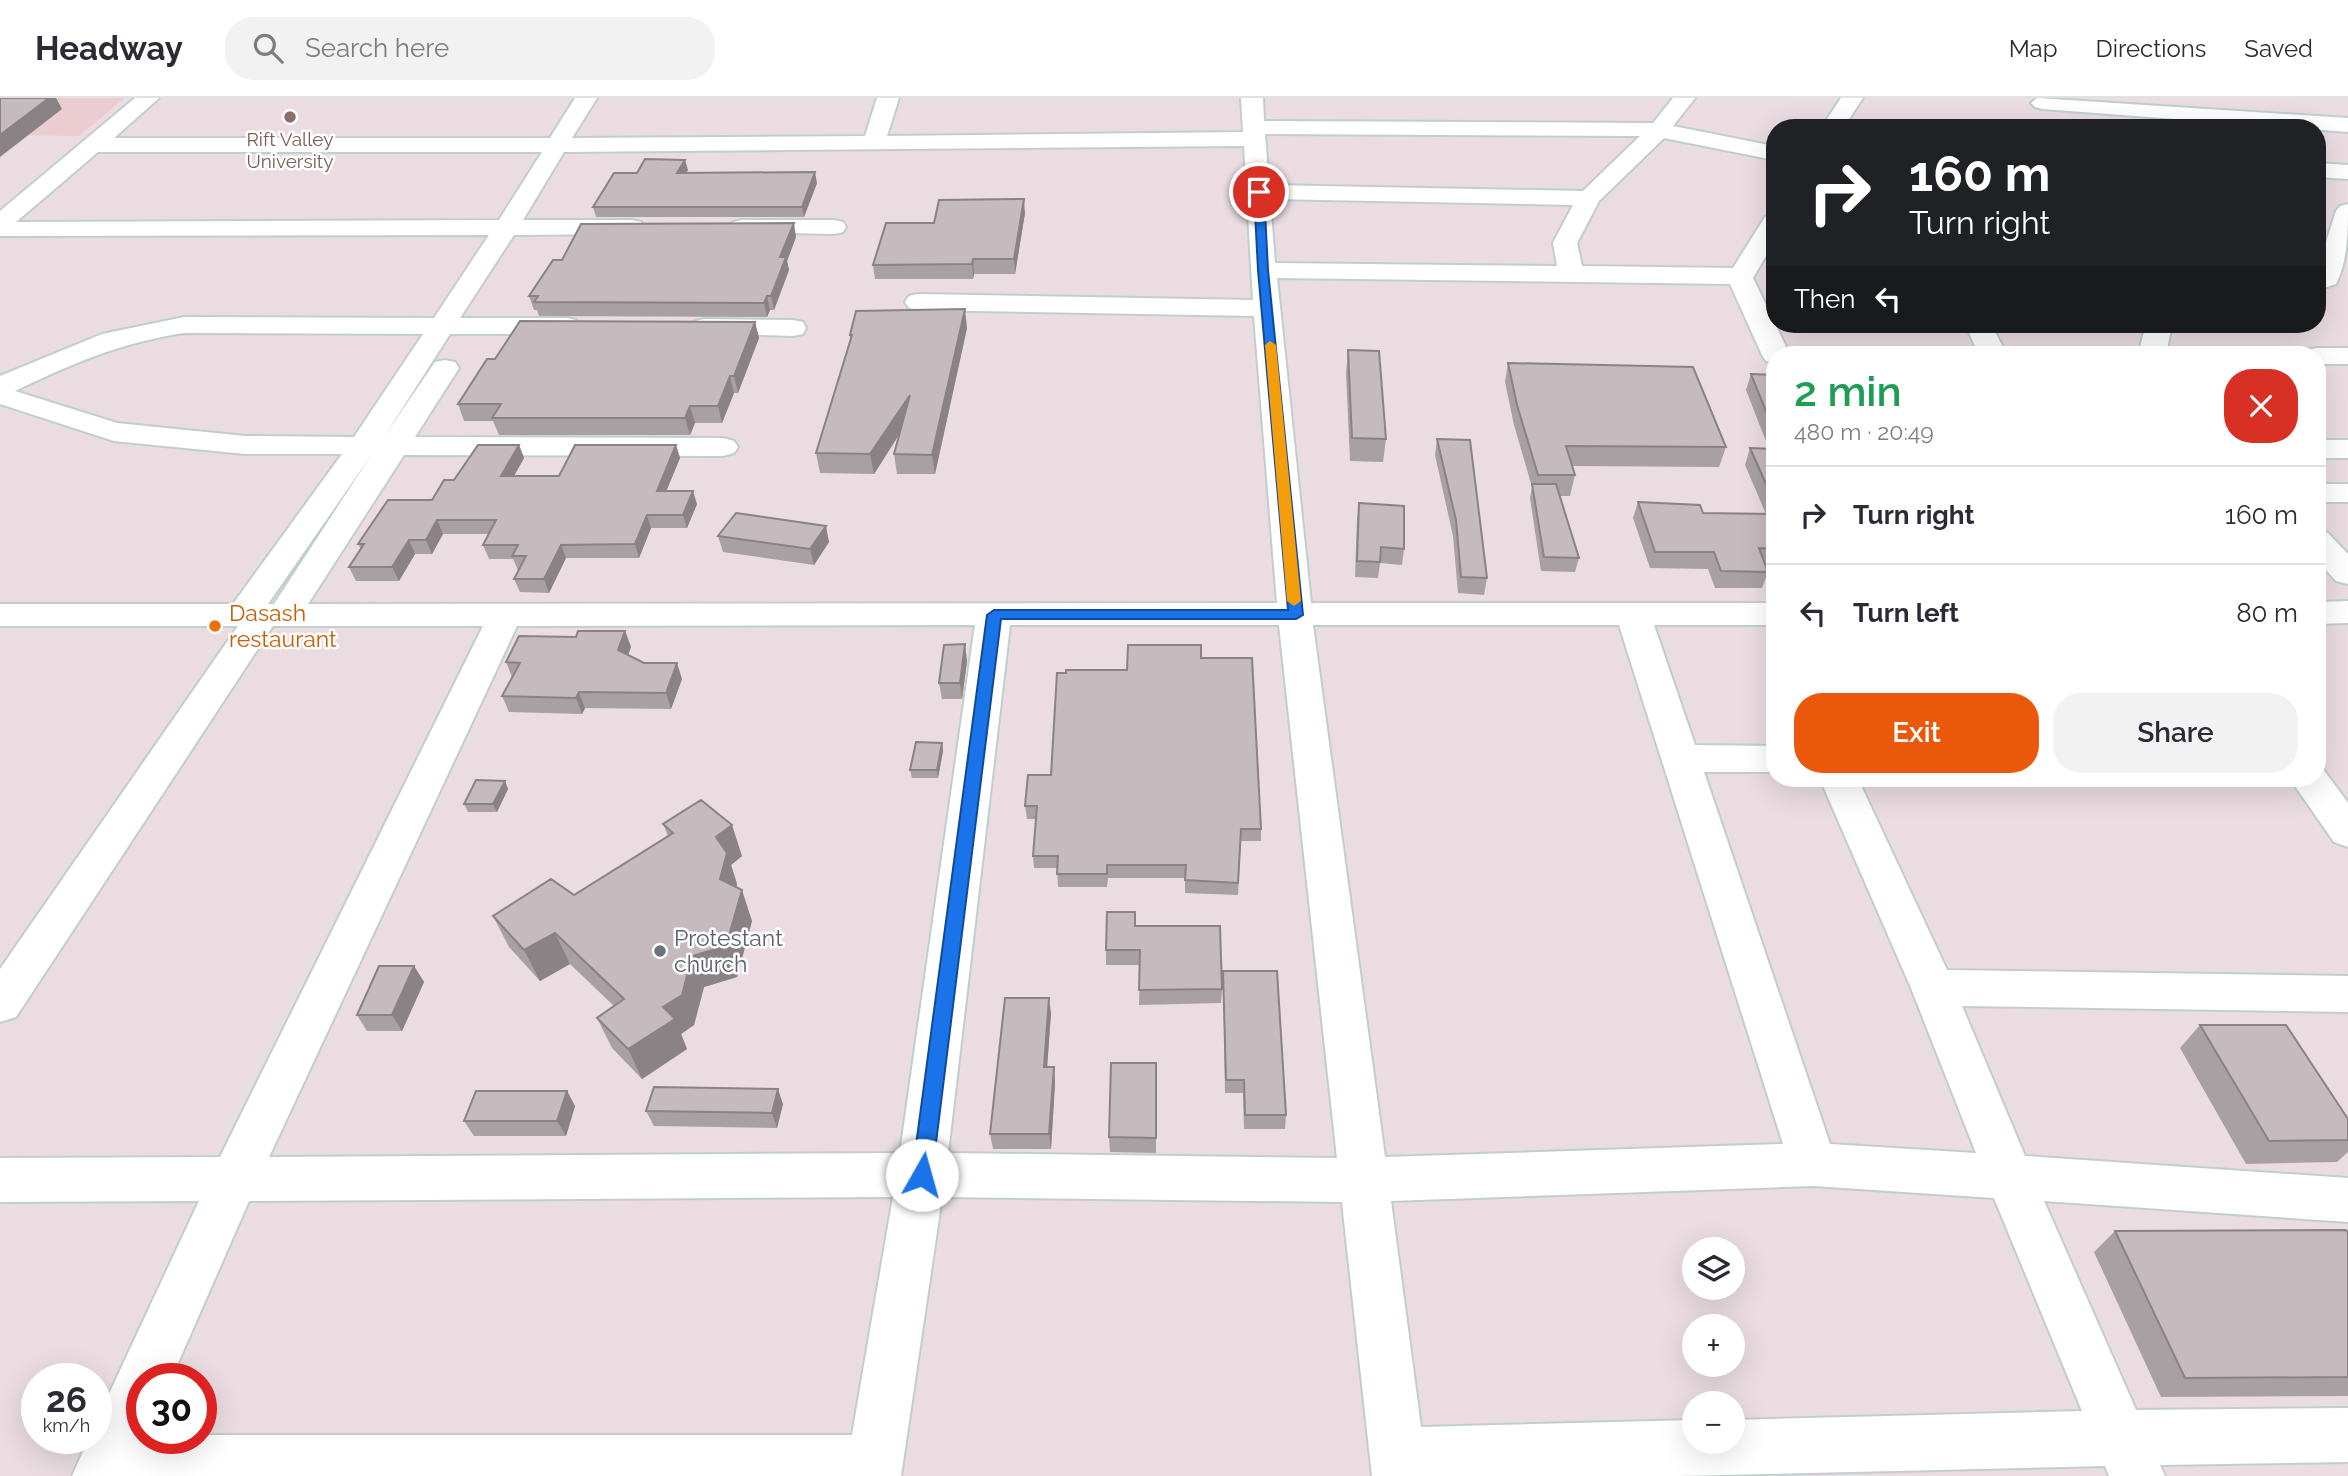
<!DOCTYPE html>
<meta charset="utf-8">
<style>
body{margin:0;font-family:Raleway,sans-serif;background:#f2f2f3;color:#2b2b33;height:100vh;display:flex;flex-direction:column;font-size:26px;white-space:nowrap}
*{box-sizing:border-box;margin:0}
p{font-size:23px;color:#7c7c81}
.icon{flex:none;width:38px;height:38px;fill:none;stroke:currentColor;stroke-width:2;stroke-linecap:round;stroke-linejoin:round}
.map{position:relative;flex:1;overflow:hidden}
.side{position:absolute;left:1766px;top:248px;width:560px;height:441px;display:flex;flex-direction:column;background:#fff;border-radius:28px;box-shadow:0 7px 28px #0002}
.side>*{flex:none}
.guide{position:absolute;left:1766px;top:21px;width:560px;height:214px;border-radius:28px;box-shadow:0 7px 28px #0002;background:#202124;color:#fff;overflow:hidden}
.buttons{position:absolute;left:1682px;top:1139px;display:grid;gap:14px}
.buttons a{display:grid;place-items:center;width:63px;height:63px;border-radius:50%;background:#fff;box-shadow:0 7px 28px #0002;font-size:35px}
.speed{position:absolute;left:21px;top:1265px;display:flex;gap:14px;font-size:35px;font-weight:700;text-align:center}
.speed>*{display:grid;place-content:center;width:91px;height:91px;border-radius:50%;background:#fff;box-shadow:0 7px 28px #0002;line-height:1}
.speed small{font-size:18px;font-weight:400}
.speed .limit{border:10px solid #d22;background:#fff;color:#111}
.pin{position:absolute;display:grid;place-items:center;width:60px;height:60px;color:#fff;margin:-30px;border:4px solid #fff;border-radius:50%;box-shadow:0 2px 7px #0007}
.me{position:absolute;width:77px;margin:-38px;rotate:7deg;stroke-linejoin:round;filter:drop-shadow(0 0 5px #0008)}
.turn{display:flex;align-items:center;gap:24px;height:147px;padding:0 28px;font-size:32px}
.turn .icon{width:91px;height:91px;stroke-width:2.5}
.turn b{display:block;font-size:49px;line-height:60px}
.then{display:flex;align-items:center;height:66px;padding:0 28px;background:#0003;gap:14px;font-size:26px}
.round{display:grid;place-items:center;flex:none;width:74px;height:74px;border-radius:28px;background:#f2f2f3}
.head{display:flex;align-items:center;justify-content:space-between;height:119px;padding:0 28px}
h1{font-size:42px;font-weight:600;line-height:52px;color:#1e9e55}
.button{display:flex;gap:14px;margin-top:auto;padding:14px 28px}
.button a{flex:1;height:80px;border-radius:28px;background:#ea580c;color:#fff;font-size:28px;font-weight:600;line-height:80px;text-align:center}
.button a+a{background:#f2f2f3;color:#2b2b33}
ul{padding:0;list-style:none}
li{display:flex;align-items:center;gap:21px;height:98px;padding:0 28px;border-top:2px solid #e1e1e2}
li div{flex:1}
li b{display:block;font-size:26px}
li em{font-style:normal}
header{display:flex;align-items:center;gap:42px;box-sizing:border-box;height:98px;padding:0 35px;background:#fff;border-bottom:2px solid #e1e1e2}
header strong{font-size:33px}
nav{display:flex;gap:38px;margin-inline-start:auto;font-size:24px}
.search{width:490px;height:63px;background:#f2f2f3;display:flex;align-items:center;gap:18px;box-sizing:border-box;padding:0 24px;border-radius:28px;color:#7c7c81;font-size:26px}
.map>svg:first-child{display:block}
</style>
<header>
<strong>Headway</strong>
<div class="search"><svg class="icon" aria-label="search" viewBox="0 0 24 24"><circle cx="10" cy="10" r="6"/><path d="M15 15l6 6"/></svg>Search here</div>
<nav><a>Map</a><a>Directions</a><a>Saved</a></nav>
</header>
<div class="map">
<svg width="2348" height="1378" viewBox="0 0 2348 1378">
<rect width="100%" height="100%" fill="#eadce0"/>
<path fill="#eaccd1" d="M0,0H125L79,38L0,37Z"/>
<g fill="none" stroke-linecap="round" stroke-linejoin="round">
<g stroke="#c0cfce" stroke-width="4">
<path id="minor" d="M135,0H159L114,40H550L575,0H597L572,40L865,38L877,0H899L887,38L1243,34L1241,0H1263L1264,23L1653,25L1673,0H1695L1673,28L1774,48V62L1664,40L1599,103L1577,145L1582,168L1733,170L1765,119L1774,117V144L1753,180L1790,257H1774V265L1766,263L1762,257L1730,186L1277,180L1311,505H1774V527H1654L1695,647L1774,648V674H1704L1830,1046L1976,1055L1911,890L1820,681H1858L1947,872L2348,878V914L1962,908L2025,1058L2348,1080V1124L2044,1103L2136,1312L2348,1310V1364L2160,1367L2165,1378H2109L2105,1368L1679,1378H1372L1342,1104L942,1099L901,1378H72L89,1340H96V1324L199,1103L0,1104V1060L220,1059L483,528H273L16,919L0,924V871L238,528H0V506H233L342,356H245L114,343L0,306V278L102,236L184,219L434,220L489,137L0,138V113ZM1265,36L1640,38L1583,93L1269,87ZM1244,48L1253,202L918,196L909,198L905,204L909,210L918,212L1254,218L1277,505L308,506L404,357L723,358L734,355L738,349L734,343L723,340L415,339L459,270L455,264L445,262L435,264L384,339L450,236H567L576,234L580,228L576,222L567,220H460L514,137L632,136L641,134L644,129L641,124L632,122H523L564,54ZM98,54H542L499,122L16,124ZM1270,101L1573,107L1553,145L1557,168L1275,165ZM184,235L423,236L354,339L245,338L117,325L15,293C70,266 123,244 184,235ZM372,356L274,506H268ZM975,527L900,1055L269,1059L517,528ZM1010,527H1279L1337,1060L948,1055ZM1313,527H1619L1783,1046L1385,1059ZM1813,1088L1994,1100L2082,1313L1732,1322V1344H1694V1322L1421,1329L1391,1103ZM893,1099L852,1337H201V1340H142V1281H171L249,1103Z
M1841,0H1863L1843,30H1821Z
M2037,0L2348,20V34L2042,11L2035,9L2031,5Z
M2317,65L2348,67V81L2317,79Z
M2348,106C2348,132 2348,163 2336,186L2327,189L2318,186L2317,172L2336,113L2340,108Z
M742,122H834L843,124L846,129L843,134L834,136L733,134L730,129L733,124Z
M704,221L793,222L803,224L806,230L803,236L793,238L695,235L691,229L695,223Z
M1965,226H1991L2007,257H1979Z
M2146,226H2172L2166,257H2138Z
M2317,250H2348V266H2317V257H2304L2307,252Z
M2317,342H2348V360H2317Z
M2317,386H2348V404H2317Z
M2317,432L2328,435L2348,456V486L2336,483L2317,462Z
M2348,503V525L2317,526V504Z
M2317,670L2323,671L2348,705V749L2334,744L2290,681H2317Z"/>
</g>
<use href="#minor" fill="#fff" fill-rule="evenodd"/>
</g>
<path fill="#a9a0a3" d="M688,72L686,75L817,85L804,119H596L593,109L637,75Z
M1025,115L1015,176H974L973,181H875L873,167L934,125Z
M796,139L787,163L789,172L774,212H770L767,219L539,218L537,212H534L529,198L562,162Z
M755,224L759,240L738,295H734L722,325H695L690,337H499L493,323H464L458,306L495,261Z
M967,230L935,376H897L894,356L899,337L874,376L820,375L816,355L850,242V237Z
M1348,252L1386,341L1383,364L1350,363L1346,275Z
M1508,265L1726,349L1719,369L1572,368L1575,377L1570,398H1559L1579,460L1575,474L1541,473L1530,400L1532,389L1514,327L1505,284Z
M1751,276L1774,277V467H1766L1768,474L1762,490H1715L1708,471L1650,470L1633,420L1638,404L1703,415L1766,416L1745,367L1750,350L1769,351L1746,292Z
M1437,341L1487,480L1484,497L1458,495L1453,438L1435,357Z
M519,347L524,360L514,378H559L676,347L680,360L666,393L697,406L687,430H651L639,460H566L549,495L520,494L514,481L519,472H518L513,461H489L483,447L489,436H443L432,456H415L399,483H356L349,469L361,451L358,446L432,402L454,382Z
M1359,405L1404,451L1402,467L1380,465L1378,480L1355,479L1357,421Z
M718,438L829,444L814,467L723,454Z
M625,533L631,549L628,557L644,565L682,581L671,611L585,610L582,616L509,614L502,598L512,579L506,564L576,539Z
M1201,560L1261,731V743H1241L1238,797L1185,795V780H1108L1107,789H1058L1057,770H1034L1033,758L1036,721H1027L1025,708L1051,677L1127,572Z
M967,563L962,601H942L939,585Z
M942,645L943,653L938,680H912L910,672Z
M505,683L508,691L497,714H468L464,706Z
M663,726L742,758L731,767L737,786V789L752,823L737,879L704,889L694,927L681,936L687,951L642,981L612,950L597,920L614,908L570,866L540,883L509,849L493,818L574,797L668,738Z
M1135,828L1222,891L1221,905L1139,907L1140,867H1106V852Z
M414,868L424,884L402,933H367L357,917Z
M1223,873L1286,1017L1285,1031H1244L1243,995H1225Z
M1051,915L1047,969H1054L1055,985L1051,1051H993L990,1036Z
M2200,927L2348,1021V1054L2337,1064L2246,1066L2180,950Z
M1156,965V1055L1110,1054L1109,1039Z
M567,993L575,1008L566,1038H474L464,1023Z
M783,1006L777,1030L654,1028L646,1013Z
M2115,1133L2348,1135V1298L2161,1299L2094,1154Z"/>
<path fill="#8a8284" d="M49,0H56L62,11L0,59V37Z
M685,62L688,72L680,86L677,75Z
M815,74L817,85L804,119L802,109Z
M1024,101L1025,115L1015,176L1014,161Z
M794,125L796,139L787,163L789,172L774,212L771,198L780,159Z
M973,161L974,176L973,181L972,166Z
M767,198L770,212L767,219L764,205Z
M965,211L967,230L935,376L932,357Z
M755,224L759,240L738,295L734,278Z
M730,278L734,295L722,325L718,308Z
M910,297L912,316L874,376L870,356Z
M690,308L695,325L690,337L685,320Z
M519,347L524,360L506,392L501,378Z
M676,347L680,360L661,406L657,393Z
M693,393L697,406L687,430L683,417Z
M647,417L651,430L639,460L635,446Z
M437,422L443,436L432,456L426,442Z
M826,428L829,444L814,467L810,451Z
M409,442L415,456L399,483L392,469Z
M561,447L566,460L549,495L544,481Z
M625,533L631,549L624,568L618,552Z
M965,546L967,563L962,601L960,585Z
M677,565L682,581L671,611L666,595Z
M579,594L585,610L582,616L576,600Z
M942,645L943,653L938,680L937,672Z
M505,683L508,691L497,714L493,706Z
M732,727L742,758L731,767L737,786L730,812L720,781L716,739Z
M742,792L752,823L737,879L704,889L694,927L681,936L687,951L642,981L628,951L663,909L692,858Z
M555,835L570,866L540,883L524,852Z
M414,868L424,884L402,933L392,917Z
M1049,900L1051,915L1046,985L1044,969Z
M1054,969L1055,985L1051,1051L1049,1036Z
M778,991L783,1006L777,1030L772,1015Z
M567,993L575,1008L566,1038L557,1023Z"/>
<path fill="#c5babd" stroke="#8a8284" stroke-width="2" d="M0,0H49L0,37Z
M645,61L685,62L677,75L815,74L802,109H593L614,75H637Z
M1024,101L1014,161H973L972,166L873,167L886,125H934L939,102Z
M794,125L780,159H786L771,198H767L764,205L534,204L538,198H529L553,162H562L581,126Z
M965,211L932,357L894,356L910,297L870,356L816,355L852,237H850L856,213Z
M520,223L755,224L734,278H730L718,308H690L685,320H492L501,306H458L487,261H495Z
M1348,252L1379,253L1386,341L1352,340Z
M1508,265L1693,269L1726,349L1566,348L1575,377H1538L1517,307Z
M1751,276L1774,277V333Z
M1437,341L1470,342L1487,480L1461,479L1456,422Z
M478,347H519L501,378H559L575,347H676L657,393H693L683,417H647L635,446L561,447L544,481H514L526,458H512L518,447H483L496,422H437L426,442H409L392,469H349L364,446H358L388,402H432L444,382H454Z
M1750,350L1774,351V404Z
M1532,386H1556L1579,460L1544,459Z
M1638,404L1700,407L1703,415L1774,416V451L1759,450L1768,474L1721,473L1714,454H1655Z
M1359,405L1404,408V451L1381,449L1380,464L1357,463Z
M736,415L826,428L810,451L718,438Z
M578,533H625L618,552L644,565H677L666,595L579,594L576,600L502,598L520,565L506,564L519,538L576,539Z
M965,546L960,585H939L944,547Z
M1128,547H1201V560H1252L1261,731H1241L1238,785L1185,782L1186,767H1107V776H1057L1058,758H1033L1037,708H1025L1028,677H1051L1057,575H1066V572H1127Z
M916,644L942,645L937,672H910Z
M476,682L505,683L493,706H464Z
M701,702L732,727L716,739L727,755L720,781L742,792L726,848L692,858L682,897L663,909L675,921L628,951L597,920L624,901L555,835L524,852L493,818L551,781L574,797L673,735L663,726Z
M1107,814H1135V828H1220L1222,891L1139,892L1140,852H1106Z
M379,868H414L392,917H357Z
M1223,873H1277L1286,1017H1245L1244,982H1226Z
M1005,900H1049L1044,969H1054L1049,1036H990Z
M2200,927H2286L2348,1021V1042L2269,1043Z
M1111,965H1156V1040L1109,1039Z
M654,989L778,991L772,1015L646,1013Z
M476,993H567L557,1023H464Z
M2346,1132L2348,1135V1279L2185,1280L2115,1133Z"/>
<path fill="#1a73e8" stroke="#114b97" stroke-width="2" d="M1259,91L1264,94L1268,172L1303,517L1296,521H1001L932,1077L929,1083L922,1086L914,1083L912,1077L987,517L994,512H1288L1258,172L1254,94Z"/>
<path fill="#f59e0b" d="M1270,243L1276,247L1301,503L1294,508L1287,503L1265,247Z"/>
<circle fill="#8d6e63" stroke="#fff" stroke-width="2.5" cx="290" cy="19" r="7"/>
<circle fill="#e8710a" stroke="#fff" stroke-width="2.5" cx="215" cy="528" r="7"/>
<circle fill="#6b7280" stroke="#fff" stroke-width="2.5" cx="660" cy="853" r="7"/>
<g text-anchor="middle" stroke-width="5" stroke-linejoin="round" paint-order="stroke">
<g font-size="19" fill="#785e54" stroke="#fff">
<text x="290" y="48">Rift Valley<tspan x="290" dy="22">University</tspan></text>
</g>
<g font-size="23" fill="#c56008" stroke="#fff" text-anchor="start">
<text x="229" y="523">Dasash<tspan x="229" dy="26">restaurant</tspan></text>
</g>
<g font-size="23" fill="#5b616d" stroke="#fff" text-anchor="start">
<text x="674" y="848">Protestant<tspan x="674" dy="26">church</tspan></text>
</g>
</g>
</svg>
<div class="buttons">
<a><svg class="icon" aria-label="layers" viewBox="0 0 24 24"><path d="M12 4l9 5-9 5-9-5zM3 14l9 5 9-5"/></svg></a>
<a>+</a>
<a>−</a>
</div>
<div class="speed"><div>26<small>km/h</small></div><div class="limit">30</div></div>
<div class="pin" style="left:1259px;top:94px;background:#d93025"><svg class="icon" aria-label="arrive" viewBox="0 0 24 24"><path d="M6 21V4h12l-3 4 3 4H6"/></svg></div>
<svg class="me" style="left:922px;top:1077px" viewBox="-20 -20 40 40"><circle r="19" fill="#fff"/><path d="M0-13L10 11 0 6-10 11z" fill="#1a73e8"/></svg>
<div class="guide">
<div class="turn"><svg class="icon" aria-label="right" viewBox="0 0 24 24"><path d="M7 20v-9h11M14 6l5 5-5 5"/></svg><div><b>160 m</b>Turn right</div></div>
<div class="then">Then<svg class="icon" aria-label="left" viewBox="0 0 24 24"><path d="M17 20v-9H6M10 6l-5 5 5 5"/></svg></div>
</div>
<section class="side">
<div class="head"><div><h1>2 min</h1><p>480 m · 20:49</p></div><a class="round" style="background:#d93025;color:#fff"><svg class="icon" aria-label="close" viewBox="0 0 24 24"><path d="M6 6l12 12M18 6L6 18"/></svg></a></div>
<ul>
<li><svg class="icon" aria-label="right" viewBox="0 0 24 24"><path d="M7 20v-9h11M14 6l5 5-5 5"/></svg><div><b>Turn right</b></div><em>160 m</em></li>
<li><svg class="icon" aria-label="left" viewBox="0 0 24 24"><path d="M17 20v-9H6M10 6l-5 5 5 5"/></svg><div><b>Turn left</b></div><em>80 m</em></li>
</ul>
<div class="button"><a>Exit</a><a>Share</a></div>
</section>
</div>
